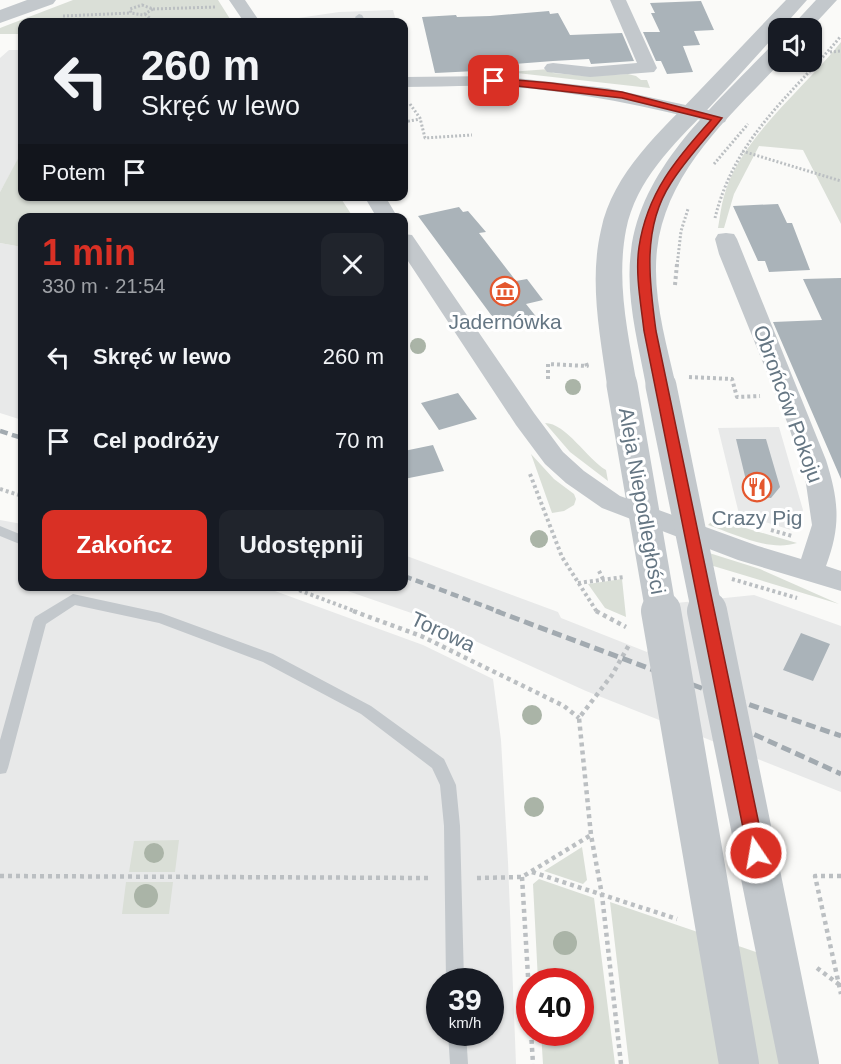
<!DOCTYPE html>
<html lang="pl">
<meta charset="utf-8">
<style>
body{margin:0;font-family:Arial,sans-serif;background:#20242c;color:#f1f3f6;height:100vh;display:flex;flex-direction:column;font-size:22px;white-space:nowrap}
*{box-sizing:border-box;margin:0}
p{font-size:20px;color:#9ea1a6}
.icon{flex:none;width:33px;height:33px;fill:none;stroke:currentColor;stroke-width:2;stroke-linecap:round;stroke-linejoin:round}
.map{position:relative;flex:1;overflow:hidden}
.drawer{position:absolute;left:18px;top:213px;width:390px;height:378px;display:flex;flex-direction:column;background:#171b24;border-radius:12px;box-shadow:0 2px 4px #0004}
.drawer>*{flex:none}
.hud{position:absolute;left:18px;top:18px;width:390px;height:183px;border-radius:12px;box-shadow:0 2px 4px #0004;background:#171b24;color:#f1f3f6;overflow:hidden}
.buttons{position:absolute;left:768px;top:18px;display:grid;gap:12px}
.buttons a{display:grid;place-items:center;width:54px;height:54px;border-radius:12px;background:#171b24;box-shadow:0 2px 4px #0004;font-size:30px}
.speed{position:absolute;left:426px;top:968px;display:flex;gap:12px;font-size:30px;font-weight:700;text-align:center}
.speed>*{display:grid;place-content:center;width:78px;height:78px;border-radius:50%;background:#171b24;box-shadow:0 2px 4px #0004;line-height:1}
.speed small{font-size:15px;font-weight:400}
.speed .limit{border:9px solid #d22;background:#fff;color:#111}
.pin{position:absolute;display:grid;place-items:center;width:51px;height:51px;color:#fff;margin:-26px;border-radius:12px;box-shadow:0 3px 9px #0006}
.me{position:absolute;width:66px;margin:-33px;rotate:348deg;stroke-linejoin:round;filter:drop-shadow(0 0 4px #0008)}
.turn{display:flex;align-items:center;gap:21px;height:126px;padding:0 24px;font-size:27px}
.turn .icon{width:78px;height:78px;stroke-width:2.5}
.turn b{display:block;font-size:42px;line-height:51px}
.then{display:flex;align-items:center;height:57px;padding:0 24px;background:#0003;gap:12px;font-size:22px}
.round{display:grid;place-items:center;flex:none;width:63px;height:63px;border-radius:12px;background:#20242c}
.head{display:flex;align-items:center;justify-content:space-between;height:102px;padding:0 24px}
h1{font-size:36px;font-weight:700;line-height:45px;color:#d93025}
.button{display:flex;gap:12px;margin-top:auto;padding:12px 24px}
.button a{flex:1;height:69px;border-radius:12px;background:#d93025;color:#fff;font-size:24px;font-weight:700;line-height:69px;text-align:center}
.button a+a{background:#20242c;color:#f1f3f6}
ul{padding:0;list-style:none}
li{display:flex;align-items:center;gap:18px;height:84px;padding:0 24px}
li div{flex:1}
li b{display:block;font-size:22px}
li em{font-style:normal}
.map>svg:first-child{display:block}
</style>
<div class="map">
<svg width="841" height="1064" viewBox="0 0 841 1064">
<rect width="100%" height="100%" fill="#fafaf8"/>
<path fill="#e8e9e9" fill-rule="evenodd" d="M393,10L396,21L394,22L278,21L339,12Z
M9,50H22V153L0,192V58Z
M0,243L22,247V420L0,413Z
M779,427L803,510L799,527L791,530L739,514L718,428Z
M0,520L22,524V586L264,587L423,645L493,679L501,740L508,862L516,1064H0ZM440,981H490V1032H440Z
M404,555L558,612L561,618L647,652L676,603L754,595L841,626V792L586,691L420,616L336,587L404,586Z"/>
<path fill="#dadfd7" d="M73,0H218L232,22H22V34H0V28Z
M841,42V224L803,150L759,146L734,194L724,228H718C720,217 721,206 724,196C739,139 805,88 841,42Z
M550,69L553,73L588,76L628,74L636,76L641,80H647L650,88L507,72Z
M21,153H22V196L340,197L353,217L22,218V247L0,243V192Z
M545,423C566,423 587,459 606,470L608,481L570,452Z
M531,454L554,479L574,494L576,499L574,505L564,511L552,513Z
M714,519L718,520L797,543C769,552 735,534 708,525Z
M706,552L760,569L839,604L710,565Z
M622,579L626,617L605,608L588,584Z
M179,840L175,872H129L134,841Z
M582,847L587,880L583,884L544,871Z
M539,879L594,898L615,1064H543L541,1032H580V981H538L533,884Z
M126,882H173L169,914H122Z
M610,902L794,965L816,1064H629Z"/>
<path fill="#aab3b9" d="M701,1L714,30L694,31L700,45L683,46L693,72L667,74L661,61H656L643,32H660L651,13H655L650,3Z
M549,11L550,14L558,13L570,35L622,33L634,61L591,64L589,59L553,61L475,67L476,71L435,73L422,17L456,15L457,17L490,16Z
M778,204L787,223H792L810,270L769,272L765,261H758L733,206Z
M459,207L463,212L468,211L486,232L479,233L516,281L527,279L543,300L526,304L538,319L500,327L418,216Z
M841,278V479L773,322L822,320L803,279Z
M458,393L477,419L439,430L421,403Z
M736,439H766L780,487L771,498L750,497Z
M433,445L444,471L404,479V451Z
M801,633L830,644L813,681L783,670Z"/>
<g fill="none" stroke-linecap="round" stroke-linejoin="round">
<path stroke="#bbbfc2" stroke-width="3" stroke-dasharray="2 2" stroke-linecap="butt" d="M142,5L153,9L143,15L131,13L130,9Z
M153,9L216,7
M145,14L154,22
M63,16L131,13
M830,52L841,51
M410,104L420,118L425,138L472,135
M404,122L420,119
M742,151L841,181
M714,164L748,124
M715,218C735,137 790,97 841,36
M677,266L681,231L688,209"/>
<path stroke="#bbbfc2" stroke-width="4" stroke-dasharray="3 3" stroke-linecap="butt" d="M675,285L677,264
M689,377L732,379L737,397L760,396
M548,379V364L587,366L586,363
M530,474L562,557L597,612
M0,489L22,496
M771,530L792,536
M599,571L603,579
M732,579L797,598
M578,583L624,577
M288,586L357,612"/>
<path stroke="#bbbfc2" stroke-width="4.5" stroke-dasharray="4 4" stroke-linecap="butt" d="M353,611L421,636L564,706L579,718
M596,611L626,627
M532,872L677,919
M0,876L428,878
M841,876H815L841,994
M522,877L530,1009
M477,878L522,877L591,835
M817,968L841,986
M531,1032L533,1064
M621,1064L602,895L591,835L579,718L612,675L629,645"/>
<path fill="#c3c8cc" fill-rule="evenodd" d="M359,14L362,15L366,22H358L355,17Z
M0,526L22,535V545L0,536Z
M73,594L161,613L273,654L371,706L444,759L456,785L460,826L464,981H446L444,826L440,785L432,768L361,714L263,662L159,623L75,605L46,624L8,768L6,773L0,774V740L33,621L35,617Z
M448,1032H466L468,1064H450Z"/>
<path fill="#c3c8cc" fill-rule="evenodd" d="M229,0H245L260,22H244Z
M610,0H626L657,68L654,72L590,77L547,72L544,68L547,64L553,63L590,67L637,63Z
M496,76L607,88L718,112L725,114L727,118L725,122L718,124C645,106 571,90 496,86C465,85 434,87 404,87V77Z
M364,196H385L398,218H377Z
M726,233L734,234L737,239L826,460C839,501 841,526 826,566L841,571V591L738,560L602,508L566,483L545,464L516,425L404,255V234L412,235L534,413L563,452L584,471L620,496L758,546L801,559L812,525L805,477L789,427L719,254L715,239L718,234Z"/>
<path fill="#c3c8cc" fill-rule="evenodd" d="M27,0H56L53,4L0,23V10Z
M786,0H807L782,28H778V32C755,58 731,84 707,110C673,145 636,180 626,230C616,282 628,334 637,385L632,391L622,394L612,391L607,385C600,334 589,281 601,230C613,172 661,131 700,90C729,60 757,30 786,0Z
M816,0H837L811,28H790Z
M778,46V62H781C730,116 666,171 657,250C652,295 666,342 676,386L671,392L661,395L651,392L646,386C638,342 625,295 631,251C641,167 715,105 770,47Z"/>
<path stroke="#a2aab0" stroke-width="4.5" stroke-dasharray="8 4.5" stroke-linecap="butt" d="M0,431L22,438
M404,576L500,612"/>
<path stroke="#a2aab0" stroke-width="5" stroke-dasharray="10 5" stroke-linecap="butt" d="M496,611L704,689L841,736
M727,722L841,774"/>
<path stroke="#c3c8cc" stroke-width="31" d="M622,385L661,612
M661,386L707,612"/>
<path stroke="#c3c8cc" stroke-width="40" d="M661,611L739,1064
M707,611L799,1064"/>
</g>
<g fill="#aab4a7">
<circle cx="418" cy="346" r="8"/>
<circle cx="573" cy="387" r="8"/>
<circle cx="539" cy="539" r="9"/>
<circle cx="532" cy="715" r="10"/>
<circle cx="534" cy="807" r="10"/>
<circle cx="154" cy="853" r="10"/>
<circle cx="146" cy="896" r="12"/>
<circle cx="565" cy="943" r="12"/>
</g>
<path fill="#d93025" stroke="#8d1f18" stroke-width="1.5" d="M494,78L551,83L622,92L722,118C705,140 686,159 671,183C642,227 649,281 656,331L765,853L762,858L756,860L750,858L748,853L644,331C641,304 635,274 639,247C647,193 676,159 711,120L622,98L491,83V79Z"/>
<defs>
<g id="museum-ring" transform="scale(1.5)"><circle r="9.5" fill="#fff" stroke="#e4572e" stroke-width="1.5"/><path d="M0-6L6-3V-2H-6V-3ZM-5-1h2V3h-2ZM-1-1h2V3h-2ZM3-1h2V3H3ZM-6 4H6V6H-6Z" fill="#e4572e"/></g>
<g id="restaurant-ring" transform="scale(1.5)"><circle r="9.5" fill="#fff" stroke="#e4572e" stroke-width="1.5"/><path d="M-5-6h1v4h1v-4h1v4h1v-4h1v5L-1.5 .5V6h-2V.5L-5-1ZM5-6V6H3V1.5H1.5Q1.5-4 5-6Z" fill="#e4572e"/></g>
</defs>
<g fill-rule="evenodd">
<use href="#museum-ring" x="505" y="291"/>
<use href="#restaurant-ring" x="757" y="487"/>
</g>
<g text-anchor="middle" stroke-width="6" stroke-linejoin="round" paint-order="stroke">
<g font-size="21" fill="#657683" stroke="#fff">
<text x="505" y="329">Jadernówka</text>
<text x="757" y="525">Crazy Pig</text>
</g>
<g font-size="21" fill="#657683" stroke="#fff">
<text transform="translate(788 404) rotate(70)" y="7">Obrońców Pokoju</text>
<text transform="translate(642 501) rotate(80)" y="7">Aleja Niepodległości</text>
<text transform="translate(443 632) rotate(25)" y="7">Torowa</text>
</g>
</g>
</svg>
<div class="buttons">
<a><svg class="icon" aria-label="sound" viewBox="0 0 24 24"><path d="M4 9h4l5-4v14l-5-4H4zM17 9q2 3 0 6"/></svg></a>
</div>
<div class="speed"><div>39<small>km/h</small></div><div class="limit">40</div></div>
<div class="pin" style="left:494px;top:81px;background:#d93025"><svg class="icon" aria-label="arrive" viewBox="0 0 24 24"><path d="M6 21V4h12l-3 4 3 4H6"/></svg></div>
<svg class="me" style="left:756px;top:853px" viewBox="-20 -20 40 40"><circle r="17" fill="#d93025" stroke="#fff" stroke-width="3"/><path d="M0-11L8 9 0 5-8 9z" fill="#fff"/></svg>
<div class="hud">
<div class="turn"><svg class="icon" aria-label="left" viewBox="0 0 24 24"><path d="M17 20v-9H6M10 6l-5 5 5 5"/></svg><div><b>260 m</b>Skręć w lewo</div></div>
<div class="then">Potem<svg class="icon" aria-label="arrive" viewBox="0 0 24 24"><path d="M6 21V4h12l-3 4 3 4H6"/></svg></div>
</div>
<section class="drawer">
<div class="head"><div><h1>1 min</h1><p>330 m · 21:54</p></div><a class="round"><svg class="icon" aria-label="close" viewBox="0 0 24 24"><path d="M6 6l12 12M18 6L6 18"/></svg></a></div>
<ul>
<li><svg class="icon" aria-label="left" viewBox="0 0 24 24"><path d="M17 20v-9H6M10 6l-5 5 5 5"/></svg><div><b>Skręć w lewo</b></div><em>260 m</em></li>
<li><svg class="icon" aria-label="arrive" viewBox="0 0 24 24"><path d="M6 21V4h12l-3 4 3 4H6"/></svg><div><b>Cel podróży</b></div><em>70 m</em></li>
</ul>
<div class="button"><a>Zakończ</a><a>Udostępnij</a></div>
</section>
</div>
